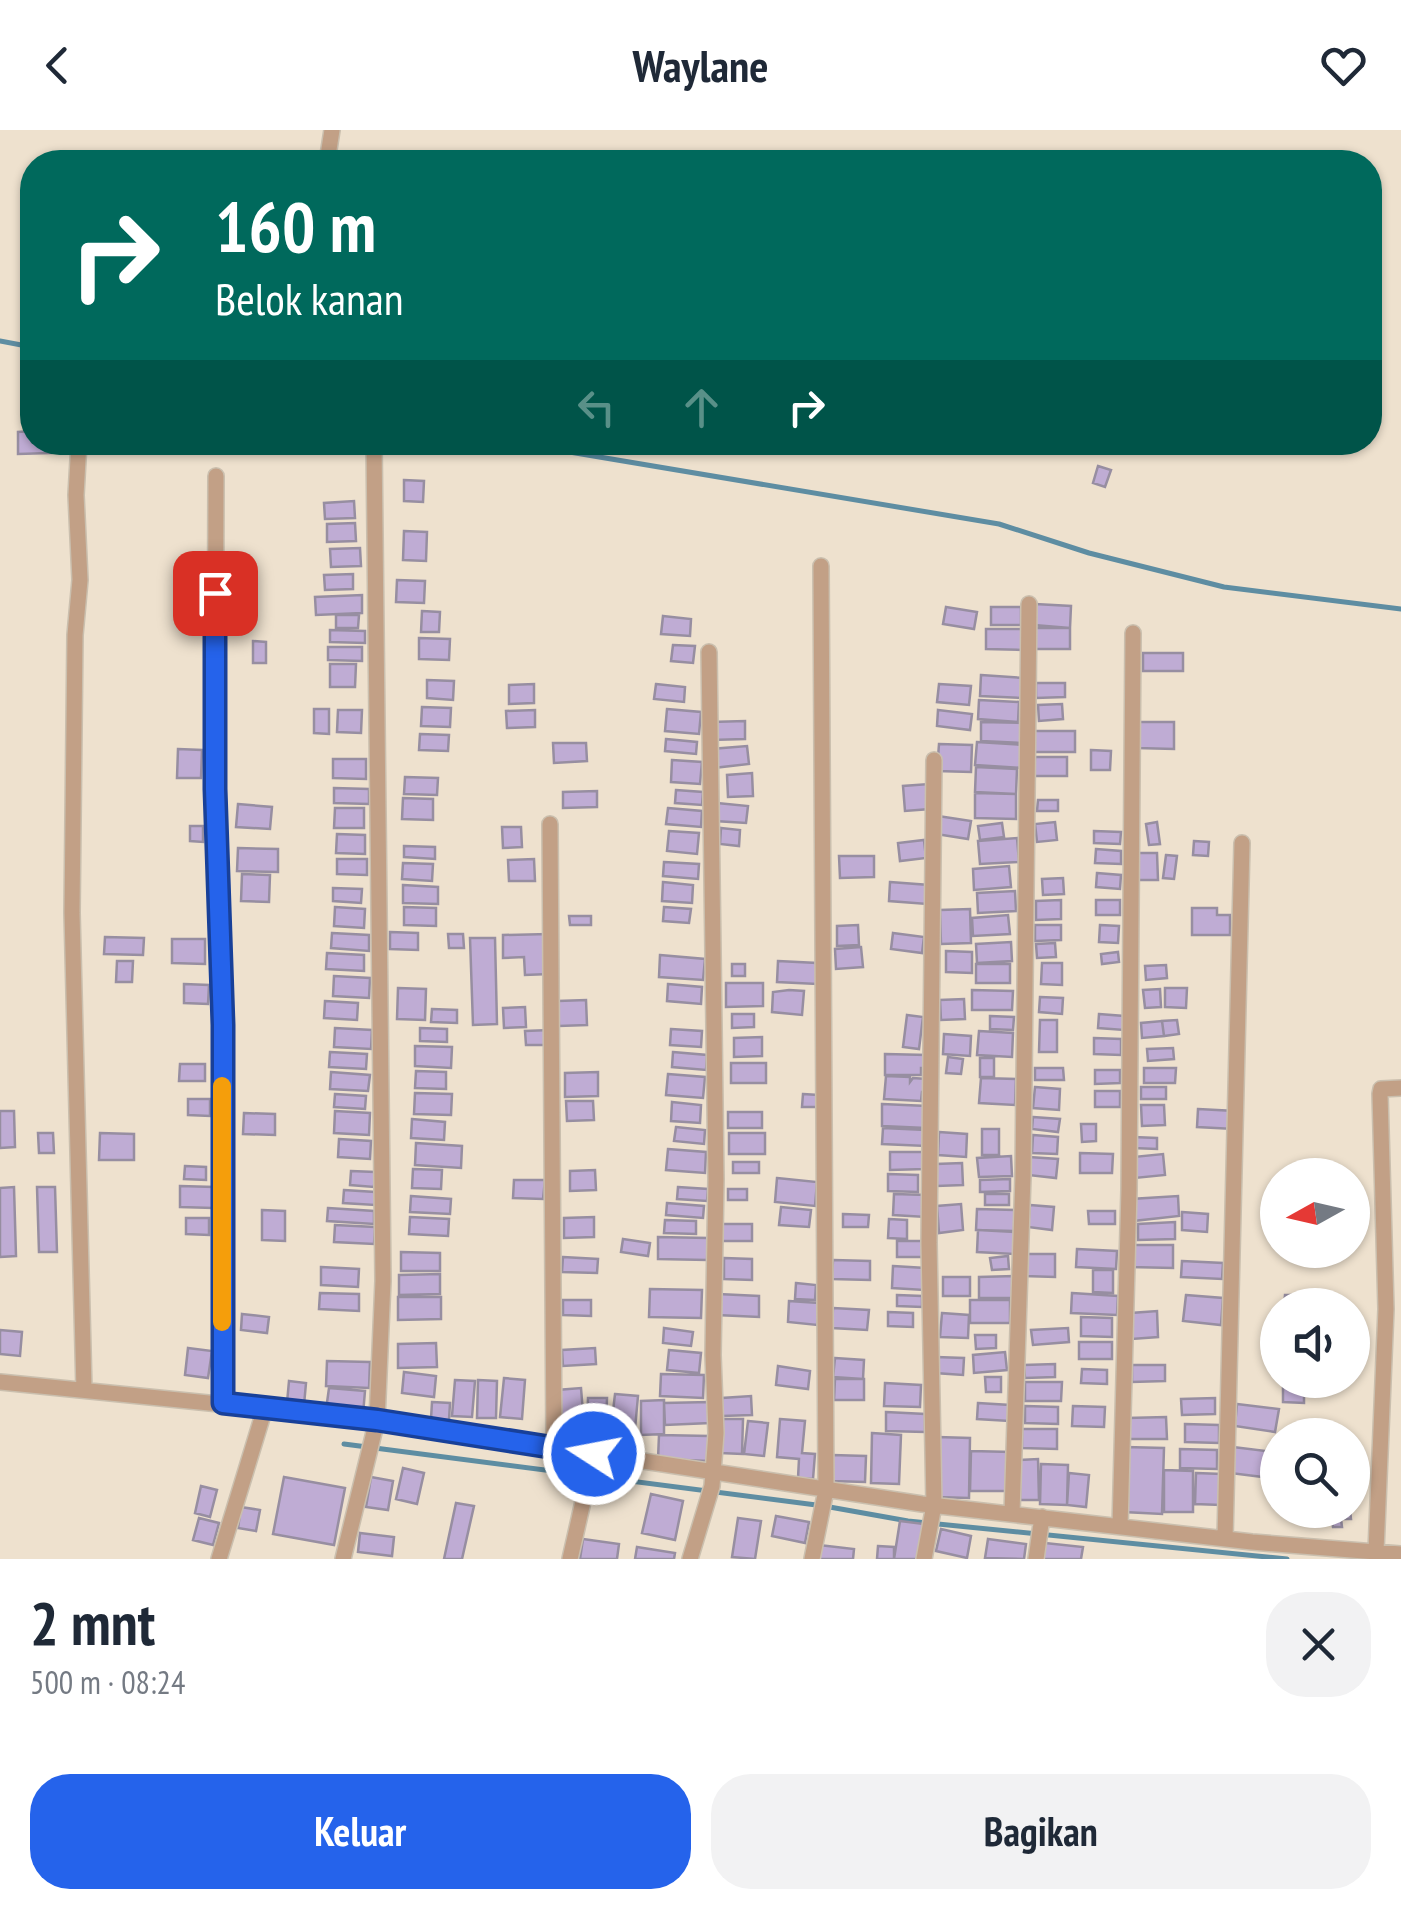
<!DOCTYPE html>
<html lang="id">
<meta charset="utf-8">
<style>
body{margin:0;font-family:"PT Sans Narrow",sans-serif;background:#f2f2f3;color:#1f2937;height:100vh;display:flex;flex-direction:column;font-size:38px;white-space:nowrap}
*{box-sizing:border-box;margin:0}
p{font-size:32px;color:#747a83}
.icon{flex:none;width:55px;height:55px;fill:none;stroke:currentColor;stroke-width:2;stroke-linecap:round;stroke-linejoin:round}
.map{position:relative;height:1429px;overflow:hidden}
.drawer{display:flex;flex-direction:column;background:#fff;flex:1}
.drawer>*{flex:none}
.top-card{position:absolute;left:20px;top:20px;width:1362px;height:305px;border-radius:40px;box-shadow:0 2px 8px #0004;background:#00695c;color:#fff;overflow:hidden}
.needle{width:65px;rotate:262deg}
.tools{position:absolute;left:1260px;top:1028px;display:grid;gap:20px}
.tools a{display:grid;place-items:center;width:110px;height:110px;border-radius:50%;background:#fff;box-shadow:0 2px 8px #0004;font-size:50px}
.pin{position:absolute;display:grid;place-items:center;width:85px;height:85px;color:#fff;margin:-42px;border-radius:20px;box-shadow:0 5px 15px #0006}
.me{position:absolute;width:110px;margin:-55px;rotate:281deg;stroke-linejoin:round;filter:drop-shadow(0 0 8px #0008)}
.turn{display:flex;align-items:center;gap:35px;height:210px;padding:0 30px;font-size:45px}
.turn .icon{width:130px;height:130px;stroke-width:2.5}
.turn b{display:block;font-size:70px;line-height:85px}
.lanes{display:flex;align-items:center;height:95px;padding:0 30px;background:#0003;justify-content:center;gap:50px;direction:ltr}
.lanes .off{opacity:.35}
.round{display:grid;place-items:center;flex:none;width:105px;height:105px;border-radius:40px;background:#f2f2f3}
.overview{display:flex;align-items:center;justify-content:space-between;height:170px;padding:0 30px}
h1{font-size:60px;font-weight:700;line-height:75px}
.action{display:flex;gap:20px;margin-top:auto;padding:20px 30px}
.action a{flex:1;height:115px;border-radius:40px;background:#2563eb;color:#fff;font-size:40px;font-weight:700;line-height:115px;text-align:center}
.action a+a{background:#f2f2f3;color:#1f2937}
header{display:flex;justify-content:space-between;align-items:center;height:130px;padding:0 30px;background:#fff;font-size:45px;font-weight:700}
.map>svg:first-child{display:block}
</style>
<header><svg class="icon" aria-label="back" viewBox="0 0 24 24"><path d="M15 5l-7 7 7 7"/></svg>Waylane<svg class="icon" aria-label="heart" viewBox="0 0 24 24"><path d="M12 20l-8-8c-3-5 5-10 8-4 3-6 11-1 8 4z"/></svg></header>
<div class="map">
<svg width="1401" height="1429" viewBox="0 0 1401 1429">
<rect width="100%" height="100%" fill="#eee1ce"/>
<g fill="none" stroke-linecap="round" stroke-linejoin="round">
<path stroke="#5e8da2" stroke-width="5" d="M0,211L32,217
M510,312L999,394L1089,423L1224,457L1401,479
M344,1314L824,1376L908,1391L1287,1429"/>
</g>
<path fill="#bfacd4" stroke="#978ea1" stroke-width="2.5" d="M32,301V312H50L51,323L18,324V302Z
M386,312H420V320L386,319Z
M1098,336L1111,340L1105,357L1093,353Z
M404,350L424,351L423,372L404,371Z
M354,371L355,388L325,389L324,373Z
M355,393L356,411L327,412V394Z
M404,401L427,402L426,431L403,430Z
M360,418L361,436L331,437L330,419Z
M353,444V459L325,460L324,445Z
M397,450L425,451L424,473L396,472Z
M362,465V483L316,485L315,467Z
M1035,474L1071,476L1070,498L1034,495Z
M946,477L977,482L974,499L943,494Z
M991,477H1021V495H991Z
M422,481L440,482L439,502H421Z
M336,485H359L358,498H336Z
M663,486L691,489L690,506L661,504Z
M1032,498H1070V519H1032Z
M986,499H1023V520L986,519Z
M330,500L365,501V513L330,512Z
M419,508L450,509L449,530L419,529Z
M253,511L266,512V533H253Z
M673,515L695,516L693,533L671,531Z
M328,517H362V531L328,530Z
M1143,523H1183V541H1143Z
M330,534H356L355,557H330Z
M981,545L1024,548L1023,568L980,566Z
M427,550L454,551L453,570L427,568Z
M1036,553H1065V567L1036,568Z
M534,554V573L509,574V555Z
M656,554L685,557L684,572L654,569Z
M939,554L971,556L969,575L937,572Z
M979,570L1019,572L1018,592L978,589Z
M1062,574L1063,589L1039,591L1038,575Z
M422,577L451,578L450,597L421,596Z
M314,579H329V604L314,603Z
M667,579L701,582L699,604L665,601Z
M338,580H362L361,603L337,602Z
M535,580V597L507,598L506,581Z
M938,580L972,584L970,600L937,596Z
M745,591V609L711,610V592Z
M981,592L1024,593L1023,613L981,611Z
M1137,592H1174V619L1137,618Z
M1032,601H1075V622H1032Z
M420,604L449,605L448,621L419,620Z
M666,609L697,612L696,624L665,621Z
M977,612L1024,615L1022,638L975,635Z
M553,613H586L587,631L554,633Z
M939,614L972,615L971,642L937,641Z
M747,616L749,634L713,638L711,619Z
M178,619L202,620L201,648H177Z
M1091,620L1111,621L1110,640H1091Z
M1035,627H1067V646H1034Z
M333,629H366V649L333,648Z
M672,630L702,632L700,654L671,652Z
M976,637L1017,639L1016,664L975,662Z
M752,643L753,666L728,667L727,645Z
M405,647L438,648L437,665L404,664Z
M929,654L930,679L905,681L903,656Z
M334,658L369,659V674L334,673Z
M676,660L703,662L702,675L675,673Z
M597,661V677L563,678V662Z
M975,663L1016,664V689L975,688Z
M403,668L433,669V690L402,689Z
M1038,670H1058V681H1037Z
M717,673L748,676L746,693L715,691Z
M238,674L272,677L270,699L236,697Z
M335,678H364V698H334Z
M668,678L702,681L701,697L666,694Z
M938,686L971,691L968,709L936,704Z
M1055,692L1057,710L1037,712L1035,694Z
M1157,692L1160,714L1149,715L1146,694Z
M1002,693L1004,707L980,710L978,696Z
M190,696H203V712L190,711Z
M502,697H521L522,717L503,718Z
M721,698L740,700L739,716L720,714Z
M669,701L699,703L697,724L667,721Z
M1094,701L1121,702L1120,714L1094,713Z
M337,704L365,705V724L336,723Z
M1017,708L1019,732L980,734L978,711Z
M924,710L926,728L900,731L898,713Z
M1194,711L1209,712L1208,726L1193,725Z
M404,716L435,717V729L404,727Z
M238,718L278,719V742L237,741Z
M1096,719L1121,721V734L1095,733Z
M1132,723H1157L1158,750H1132Z
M1166,725L1177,726L1174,749L1163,748Z
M839,726H874V747L840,748Z
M337,729H367V745L337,744Z
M534,729L535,751H509L508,730Z
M664,732L699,734L698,749L663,746Z
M403,733L433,734L432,751L402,749Z
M1009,736L1011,757L974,760L973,739Z
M1097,743L1121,745L1120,759L1096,757Z
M242,744L270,745L269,772L241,771Z
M1063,748L1064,764L1043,765L1042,749Z
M663,752L693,755L692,773L662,771Z
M890,752L929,755L927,774L889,771Z
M403,755L438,757V774L403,773Z
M333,758L362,759L361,773L333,771Z
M1015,761L1016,781L978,783L977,763Z
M1061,770V789L1036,790V771Z
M1096,770H1120V785H1096Z
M335,777L365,779L364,798L334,796Z
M404,777L436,778V796L404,795Z
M664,777L691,779L689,793L663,791Z
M1192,778H1217V785H1230V805H1192Z
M970,779L971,813L941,814L940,780Z
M1008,785L1010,804L973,806L972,788Z
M569,786H591V795H570Z
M858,795L859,815L837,816V796Z
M1035,795H1061V810L1035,811Z
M1100,795L1119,796L1118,813L1099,812Z
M390,802L418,803V820L390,819Z
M332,803L369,805V821L331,818Z
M893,803L924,807L922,823L891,819Z
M448,804H463L464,818H449Z
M548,804L549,844L525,845L524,827L503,828V805Z
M105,807L144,808L143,825L104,824Z
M470,808H495L497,894L473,895Z
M172,809H205V834L172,833Z
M1011,812L1012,831L977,833L976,814Z
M1055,813L1056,827L1037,828L1036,814Z
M861,817L863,837L836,839L835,819Z
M946,821L972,822V843L946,842Z
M1118,822L1119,832L1102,834L1101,824Z
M327,823L364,825V841L326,839Z
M660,825L705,829L703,850L659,847Z
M117,831H133L132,852H116Z
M778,831L817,833V854L777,852Z
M1042,833H1062V855L1041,854Z
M732,834H745V846H732Z
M976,834H1010V853H976Z
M1166,835L1167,848L1146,850L1145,836Z
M334,846L370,848L369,868L333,866Z
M726,853H763V876L726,877Z
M184,854L209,855L208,874L184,873Z
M668,854L702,857L701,874L667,871Z
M398,858L426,859L425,890L397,889Z
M1165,858H1187L1186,878L1165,877Z
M1160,859L1161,877L1145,878L1143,860Z
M789,860L804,861L802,885L772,882L773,862Z
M972,860L1013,861L1012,880H972Z
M1040,867L1063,868L1062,884L1039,882Z
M964,869L965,889L941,890L940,870Z
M586,870L587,895L559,896L558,871Z
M325,871L358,873L357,890L324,888Z
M525,877L526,897L504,898L503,878Z
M432,879L457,880V893L431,892Z
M732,884H754V897L732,898Z
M1099,884L1124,886V900L1098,898Z
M907,885L923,887L919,919L903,917Z
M990,886L1014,887L1013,900L990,899Z
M1040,890H1057V922H1039Z
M1177,890L1179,904L1164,906L1162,891Z
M1162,891L1164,906L1142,908L1141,893Z
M335,898L372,900L371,919L334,917Z
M420,898L447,899V912L420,911Z
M671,899L702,901L701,917L670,915Z
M550,900V915H526L525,901Z
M979,901L1013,903L1012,927L977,925Z
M944,904L971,906L970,926L943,924Z
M762,907V926L734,927V908Z
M1094,908L1121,909V925L1094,924Z
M415,916L452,917L451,938L415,936Z
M1173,918L1174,929L1148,931L1147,919Z
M330,922L367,924L366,939L329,937Z
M673,922L707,925L706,940L672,937Z
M885,924L927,925L926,938H921V945H885Z
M948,927L963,929L961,944L946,943Z
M980,928H994V947H980Z
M731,933H766V953H731Z
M180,934H205V951H179Z
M1035,938H1063L1064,950H1035Z
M1144,938H1176L1175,953H1144Z
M1095,940H1120V953L1095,954Z
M416,941L446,942V959L415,958Z
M331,942L370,945L368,961L330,959Z
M598,942V966L565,967V943Z
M668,944L705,947L703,968L666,965Z
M886,946L910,947V952L913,948L927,949V962H922L921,971L884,969Z
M981,948L1016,949L1015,975L979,973Z
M1035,957L1060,959L1059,980L1033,978Z
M1141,957H1166V969H1141Z
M1095,961H1120V977H1095Z
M415,963L452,964L451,985L414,984Z
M335,964L366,966L365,979L334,977Z
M803,964L818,965L817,977H802Z
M188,969H210V986L188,985Z
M566,971H593L594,990L567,991Z
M672,972L701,975L700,993L671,991Z
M882,974L927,976L926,998L882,996Z
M1141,975H1164L1165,995L1142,996Z
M1198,979L1235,981L1234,999L1197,997Z
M0,981H14L15,1017L0,1018Z
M335,981L370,983L369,1005L334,1003Z
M728,982H762V998H728Z
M244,983L275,984V1005L243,1004Z
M1033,987L1060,989L1058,1002L1032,999Z
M412,989L445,992L444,1010L411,1008Z
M1081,994H1096V1011L1082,1012Z
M676,997L705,1000L704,1014L674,1011Z
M883,998L926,1000V1016L882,1014Z
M982,999H999V1025H982Z
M939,1002L967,1004L966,1027L938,1025Z
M38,1003H53L54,1023H39Z
M100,1003L134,1004V1030H99Z
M729,1003H765V1024H729Z
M1033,1005L1058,1007L1057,1024L1032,1023Z
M1133,1007L1157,1008V1019L1133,1018Z
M339,1009L371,1011L370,1029L338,1027Z
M416,1013L462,1016L461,1038L415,1035Z
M668,1019L706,1022L705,1043L666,1040Z
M890,1022H925V1039L890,1040Z
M1080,1023L1113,1024L1112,1043H1080Z
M1163,1024L1165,1045L1135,1048L1133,1027Z
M1011,1026L1012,1046L979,1047L977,1028Z
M1029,1027L1058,1029L1056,1048L1028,1045Z
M733,1032H759V1043H733Z
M962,1033L963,1055L937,1056L936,1034Z
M185,1036L206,1037V1050L184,1049Z
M413,1039L442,1040L441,1059L412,1058Z
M595,1040L596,1060L570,1061V1041Z
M351,1041L375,1042L374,1057L350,1055Z
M888,1044L918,1045V1062L888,1061Z
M777,1048L817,1052L815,1076L775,1072Z
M1010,1049V1061L980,1062V1050Z
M514,1050H545L543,1069L513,1068Z
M180,1056L214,1057L213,1078L180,1077Z
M14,1057L16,1126L0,1127V1058Z
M37,1057H55L57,1122H39Z
M678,1057L708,1059L707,1071L677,1069Z
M728,1059H747V1070H728Z
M344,1060L375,1062V1075L343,1073Z
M894,1064L927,1065L926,1087L893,1085Z
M985,1064H1009V1075H985Z
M411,1066L451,1069L450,1084L410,1082Z
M1178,1066L1179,1086L1133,1091L1131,1069Z
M667,1073L704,1076L703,1088L666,1085Z
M961,1074L963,1100L939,1103L937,1076Z
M1030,1075L1054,1077L1052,1100L1028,1097Z
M781,1077L811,1080L809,1097L779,1095Z
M328,1078L374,1081V1094L327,1091Z
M977,1079L1015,1080L1014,1101L976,1100Z
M262,1080L285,1081V1111L262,1110Z
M1088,1081H1115V1094H1089Z
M1182,1082L1208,1084L1207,1102L1182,1100Z
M843,1084L869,1085L868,1097H843Z
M410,1087L449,1089L448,1106L409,1104Z
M594,1087V1107L564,1108V1088Z
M186,1088H209V1105L186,1104Z
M889,1089L907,1090V1109L888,1108Z
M665,1090L696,1091V1104L664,1103Z
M1175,1092V1109L1138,1110V1094Z
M720,1094H752V1111H720Z
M335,1095L375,1097L374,1114L334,1112Z
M978,1100L1015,1102L1014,1124L977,1122Z
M658,1107L708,1108L707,1130L658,1129Z
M623,1109L650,1113L648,1126L621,1122Z
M897,1111H924V1127H897Z
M1130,1115H1173V1138L1130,1137Z
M1077,1119L1117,1121L1116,1139L1076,1137Z
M401,1122L440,1123V1141H401Z
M1024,1124H1055V1147L1024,1146Z
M1008,1126L1009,1139L992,1140L990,1128Z
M563,1127L598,1129L597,1143L562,1142Z
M724,1128L752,1129V1150L724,1149Z
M833,1130L870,1131V1150L832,1149Z
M1182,1131L1223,1133L1222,1149L1181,1147Z
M893,1136L925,1138L924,1160L892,1158Z
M321,1137L359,1139L358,1157L321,1155Z
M1093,1140H1113V1163L1093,1162Z
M440,1144V1164L399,1165V1145Z
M1014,1146V1168H979V1147Z
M943,1147H970V1166H943Z
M796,1153L816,1155L815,1170L795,1169Z
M650,1159L702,1160L701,1188L649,1187Z
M320,1163L359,1164V1181L319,1179Z
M1072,1163L1118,1166L1117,1185L1071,1183Z
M718,1164L759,1166V1187L717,1185Z
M897,1165L922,1166V1177L897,1176Z
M1186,1165L1223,1168L1221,1195L1183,1191Z
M1285,1165H1306V1175H1284Z
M398,1167H441V1189L398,1190Z
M563,1170H591V1186L563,1185Z
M970,1170H1010V1193H970Z
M789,1171L819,1173L817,1195L788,1192Z
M833,1178L869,1180L867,1200L832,1198Z
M1157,1181L1158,1207L1132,1209L1131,1183Z
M888,1182L913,1183V1197L888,1196Z
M942,1183L969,1185L968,1208L940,1207Z
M242,1184L269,1187L267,1203L241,1200Z
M1081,1187L1112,1188V1207L1081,1206Z
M664,1198L693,1202L691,1216L663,1213Z
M1068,1198L1069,1212L1033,1215L1031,1200Z
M0,1200L22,1202L20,1226L0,1224Z
M975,1205H996V1218L976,1219Z
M1079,1212H1112V1229H1079Z
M436,1213L437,1237L398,1238V1214Z
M188,1218L212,1221L208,1248L185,1245Z
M595,1218L596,1234L563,1236L562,1220Z
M669,1220L701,1223L699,1243L667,1240Z
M1005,1222L1007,1240L974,1243L973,1225Z
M936,1227L964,1228L963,1245L935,1243Z
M835,1228L864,1230L863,1249L833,1247Z
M327,1231L370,1232L369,1258L326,1256Z
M1055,1234V1247L1025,1248L1024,1235Z
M1132,1235H1165V1251L1132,1252Z
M778,1236L810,1241L808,1259L776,1255Z
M1082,1239L1107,1240V1254L1081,1253Z
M404,1242L436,1246L434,1267L402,1263Z
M661,1244L704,1245L703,1268L660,1266Z
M985,1247H1001V1262H986Z
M504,1248L525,1250L522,1289L500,1287Z
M835,1249H864V1270H834Z
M455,1250L475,1251L472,1287L452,1286Z
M478,1250L497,1251L496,1288H477Z
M1283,1250H1304V1273L1283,1272Z
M289,1251L306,1253L304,1275L287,1273Z
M1025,1252H1062L1061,1271H1025Z
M885,1253L921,1255L920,1277L884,1276Z
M329,1258L365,1261L363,1284L326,1280Z
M581,1258L584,1295L559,1297L557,1260Z
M615,1264L638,1266L634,1310L610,1307Z
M751,1266L752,1285L722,1286V1268Z
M588,1268H607L606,1298L587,1297Z
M1215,1268V1284L1182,1285L1181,1269Z
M664,1270V1304L641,1305V1271Z
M432,1272L450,1273L449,1290L431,1289Z
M709,1272L710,1293L665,1295L664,1273Z
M978,1273L1010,1275L1009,1291L977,1289Z
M1237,1274L1279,1279L1275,1302L1235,1296Z
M1025,1276L1058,1277V1294L1025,1293Z
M1073,1276L1105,1277L1104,1297L1072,1296Z
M886,1282L925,1284V1302L886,1301Z
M1166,1287L1167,1309H1127V1288Z
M723,1289H743L742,1324L721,1323Z
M780,1289L805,1291L802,1323L815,1324L813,1349L798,1348L799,1329L777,1327Z
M748,1291L768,1293L764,1326L744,1324Z
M1185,1294L1219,1295V1313L1185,1312Z
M1022,1299H1057V1319L1022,1318Z
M872,1303L901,1305L899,1354L871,1353Z
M659,1305L709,1306V1331L658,1329Z
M937,1307L970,1308L969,1368L936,1367Z
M1125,1317L1164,1318L1162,1384L1124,1382Z
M1233,1317L1266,1321L1263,1347L1230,1343Z
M1180,1319L1217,1320V1339L1180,1338Z
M971,1321L1012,1322L1011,1361H970Z
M832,1325L866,1326L865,1352L832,1351Z
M1038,1329L1039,1370H1020V1330Z
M1041,1334L1068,1335L1067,1375L1040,1374Z
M403,1338L424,1343L417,1374L396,1369Z
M1164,1340L1193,1341V1382H1164Z
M1069,1343L1089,1345L1086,1377L1067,1375Z
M1196,1343L1222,1344L1221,1375L1195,1374Z
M284,1347L345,1358L334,1415L273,1404Z
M371,1347L393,1351L388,1380L366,1377Z
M201,1356L217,1360L210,1387L195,1383Z
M651,1364L683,1371L675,1410L642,1403Z
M456,1373L474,1376L462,1429H444Z
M241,1377L260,1380L256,1401L238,1398Z
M1298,1380H1316L1317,1392L1298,1393Z
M1321,1380H1350L1351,1389H1341L1342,1397H1333L1332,1390L1322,1391Z
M776,1386L809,1392L805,1413L772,1406Z
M199,1388L219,1393L213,1415L193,1410Z
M738,1388L761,1391L755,1429L732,1427Z
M900,1391L924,1394L919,1429H894Z
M941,1399L971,1406L967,1428L936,1421Z
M360,1403L394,1407L392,1426L358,1422Z
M583,1409L619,1414L617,1429H580Z
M988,1409L1026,1414L1024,1429L985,1428Z
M1045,1413L1083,1417L1081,1429H1043Z
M819,1415L854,1419L853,1429H818Z
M878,1416L894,1417V1429H877Z
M637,1417L675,1423L674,1429H635Z"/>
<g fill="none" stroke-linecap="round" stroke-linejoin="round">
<g stroke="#cabfae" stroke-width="18">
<path id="minor" d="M327,32L332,0
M79,312L76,365L80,450L75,505L72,783L84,1260
M216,346L215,659L223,895V1273
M550,694L554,1316
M0,1252L377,1290L922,1374L1252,1412L1401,1424
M1012,1383L1023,1046L1029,474
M1120,1397L1129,1060L1133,503
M1225,1409L1242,713
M1376,1421L1386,1179L1380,964L1381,959L1401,958
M219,1429L265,1278
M343,1429L377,1290L383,1151L374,312
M570,1429L594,1323
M690,1429L712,1356L716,1303L713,1225L716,1049L709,522
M812,1429L826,1360L821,436
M924,1429L934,1375L929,1113L934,630
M1036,1429L1042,1387"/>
</g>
<use href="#minor" stroke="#c2a086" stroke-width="15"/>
</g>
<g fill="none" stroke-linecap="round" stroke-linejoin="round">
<g stroke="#184099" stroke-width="25">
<path id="route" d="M215,463V659L223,895V1273L377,1290L594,1324"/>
</g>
<use href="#route" stroke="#2563eb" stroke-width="18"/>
<path stroke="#f59e0b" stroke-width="18" d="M222,1192V956"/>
</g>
</svg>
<div class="tools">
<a><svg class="needle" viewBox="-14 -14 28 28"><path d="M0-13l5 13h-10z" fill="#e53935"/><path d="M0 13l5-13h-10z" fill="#747a83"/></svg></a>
<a><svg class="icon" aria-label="sound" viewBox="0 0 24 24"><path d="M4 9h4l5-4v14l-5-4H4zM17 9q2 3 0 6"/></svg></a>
<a><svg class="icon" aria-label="search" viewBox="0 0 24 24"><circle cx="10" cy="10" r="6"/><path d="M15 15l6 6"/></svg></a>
</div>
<div class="pin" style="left:215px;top:463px;background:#d93025"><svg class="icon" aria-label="arrive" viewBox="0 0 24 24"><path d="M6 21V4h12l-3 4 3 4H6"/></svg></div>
<svg class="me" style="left:594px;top:1324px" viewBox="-20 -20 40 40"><circle r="17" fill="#2563eb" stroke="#fff" stroke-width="3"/><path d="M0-11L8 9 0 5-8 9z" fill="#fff"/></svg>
<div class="top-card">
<div class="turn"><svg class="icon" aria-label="right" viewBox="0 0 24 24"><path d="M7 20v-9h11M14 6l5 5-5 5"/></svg><div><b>160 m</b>Belok kanan</div></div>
<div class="lanes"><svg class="icon off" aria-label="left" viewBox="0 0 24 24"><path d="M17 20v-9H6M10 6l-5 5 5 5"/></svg><svg class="icon off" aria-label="ahead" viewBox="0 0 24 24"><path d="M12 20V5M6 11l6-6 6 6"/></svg><svg class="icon" aria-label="right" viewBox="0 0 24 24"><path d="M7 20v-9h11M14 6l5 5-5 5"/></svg></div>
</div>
</div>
<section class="drawer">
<div class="overview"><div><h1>2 mnt</h1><p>500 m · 08:24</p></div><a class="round"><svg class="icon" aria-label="close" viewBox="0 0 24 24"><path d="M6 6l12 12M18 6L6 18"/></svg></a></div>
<div class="action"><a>Keluar</a><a>Bagikan</a></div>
</section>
